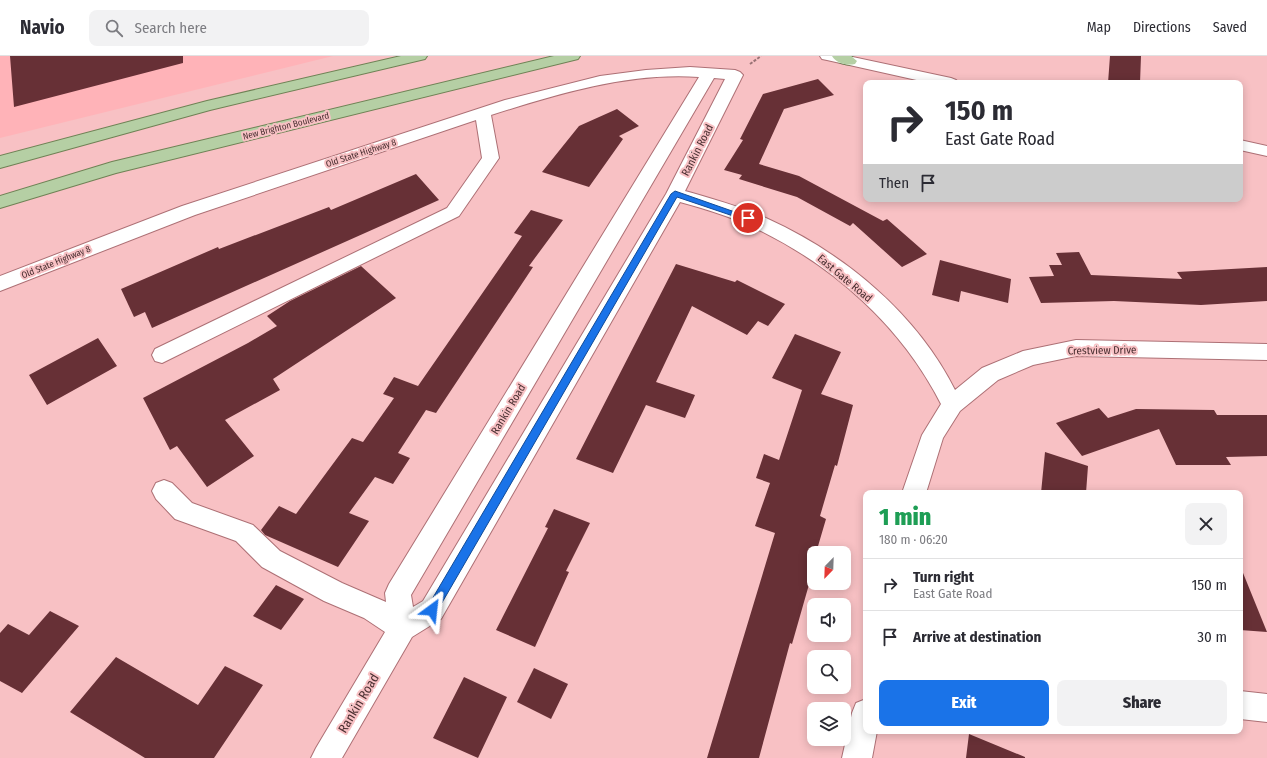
<!DOCTYPE html>
<meta charset="utf-8">
<style>
body{margin:0;font-family:"Fira Sans Condensed",sans-serif;background:#f2f2f3;color:#2b2b33;height:100vh;display:flex;flex-direction:column;font-size:15px;white-space:nowrap}
*{box-sizing:border-box;margin:0}
p{font-size:13px;color:#7c7c81}
.icon{flex:none;width:22px;height:22px;fill:none;stroke:currentColor;stroke-width:2;stroke-linecap:round;stroke-linejoin:round}
.map{position:relative;flex:1;overflow:hidden}
.sheet{position:absolute;left:863px;top:434px;width:380px;height:244px;display:flex;flex-direction:column;background:#fff;border-radius:8px;box-shadow:0 2px 10px #0003}
.sheet>*{flex:none}
.top-card{position:absolute;left:863px;top:24px;width:380px;height:122px;border-radius:8px;box-shadow:0 2px 10px #0003;background:#fff;color:#2b2b33;overflow:hidden}
.needle{width:26px;rotate:203deg}
.buttons{position:absolute;left:807px;top:490px;display:grid;gap:8px}
.buttons a{display:grid;place-items:center;width:44px;height:44px;border-radius:8px;background:#fff;box-shadow:0 2px 10px #0003;font-size:20px}
.pin{position:absolute;display:grid;place-items:center;width:34px;height:34px;color:#fff;margin:-17px;border:2px solid #fff;border-radius:50%;box-shadow:0 1px 4px #0007}
.me{position:absolute;width:44px;margin:-22px;rotate:30deg;stroke-linejoin:round;filter:drop-shadow(0 0 3px #0008)}
.turn{display:flex;align-items:center;gap:14px;height:84px;padding:0 16px;font-size:18px}
.turn .icon{width:52px;height:52px;stroke-width:2.5}
.turn b{display:block;font-size:28px;line-height:34px}
.then{display:flex;align-items:center;height:38px;padding:0 16px;background:#0003;gap:8px;font-size:15px}
.round{display:grid;place-items:center;flex:none;width:42px;height:42px;border-radius:8px;background:#f2f2f3}
.overview{display:flex;align-items:center;justify-content:space-between;height:68px;padding:0 16px}
h1{font-size:24px;font-weight:800;line-height:30px;color:#1e9e55}
.cta{display:flex;gap:8px;margin-top:auto;padding:8px 16px}
.cta a{flex:1;height:46px;border-radius:8px;background:#1a73e8;color:#fff;font-size:16px;font-weight:800;line-height:46px;text-align:center}
.cta a+a{background:#f2f2f3;color:#2b2b33}
ul{padding:0;list-style:none}
li{display:flex;align-items:center;gap:12px;height:52px;padding:0 16px;border-top:1px solid #e1e1e2}
li div{flex:1}
li b{display:block;font-size:15px}
li em{font-style:normal}
header{display:flex;align-items:center;gap:24px;box-sizing:border-box;height:56px;padding:0 20px;background:#fff;border-bottom:1px solid #e1e1e2}
header strong{font-size:19px}
nav{display:flex;gap:22px;margin-inline-start:auto;font-size:14px}
.search{width:280px;height:36px;background:#f2f2f3;display:flex;align-items:center;gap:10px;box-sizing:border-box;padding:0 14px;border-radius:8px;color:#7c7c81;font-size:15px}
.map>svg:first-child{display:block}
</style>
<header>
<strong>Navio</strong>
<div class="search"><svg class="icon" aria-label="search" viewBox="0 0 24 24"><circle cx="10" cy="10" r="6"/><path d="M15 15l6 6"/></svg>Search here</div>
<nav><a>Map</a><a>Directions</a><a>Saved</a></nav>
</header>
<div class="map">
<svg width="1267" height="702" viewBox="0 0 1267 702">
<rect width="100%" height="100%" fill="#f8c1c4"/>
<path fill="#ffb3b8" d="M0,0H333L0,82Z"/>
<path fill="#673036" d="M10,0H183V7L14,51Z
M1110,0H1141L1140,27H1108Z
M818,23L834,39L784,53L759,108L799,120L883,165L887,163L927,198L902,211L853,167L850,170L797,141L739,123L742,119L724,114L743,84L740,83L763,38Z
M617,53L639,70L619,80L623,83L589,131L542,116L579,70Z
M416,118L439,144L152,272L145,256L134,261L121,233L218,191L219,193L329,151L331,154Z
M531,154L563,164L529,210L533,211L436,357L426,354L398,397L410,402L393,428L375,421L349,457L369,465L338,511L265,479L261,474L279,450L296,458L352,382L363,386L394,342L383,338L394,321L418,330L522,180L514,177Z
M1079,196L1091,219L1182,223L1177,216L1267,211V245L1201,249L1114,245L1041,247L1029,221L1054,220L1049,209H1062L1056,197Z
M940,204L1011,223L1008,247L961,235L959,246L932,239Z
M676,208L735,226L737,224L785,248L768,270L758,265L747,279L692,250L656,326L695,339L685,362L646,349L613,417L576,403Z
M361,210L396,242L273,323L280,334L225,364L254,400L207,431L177,390L170,394L143,342L248,287L277,270L267,260L290,245Z
M795,278L841,296L821,338L853,349L837,410L835,409L820,460L826,463L816,497H814V511L792,588L790,587L759,702H707L775,477L755,470L770,427L756,422L764,398L779,404L802,334L772,322Z
M98,282L117,310L47,349L29,319Z
M1099,352L1108,362L1136,353L1214,354L1217,359H1267V400L1226,401L1231,409H1176L1159,373L1082,400L1056,367Z
M1045,396L1088,410L1086,437H1041Z
M554,453L590,467L566,515L569,516L535,591L496,574L548,472L545,471Z
M1240,512H1241L1267,576L1240,574Z
M276,529L304,543L281,574L253,560Z
M50,555L79,570L22,637L0,625V577L8,568L29,579Z
M116,601L198,649L225,610L263,629L214,702H145L70,656Z
M534,612L568,628L551,663L517,646Z
M464,621L507,641L478,702L433,682Z
M969,678L1025,701V702H966Z"/>
<g fill="none" stroke-linecap="round" stroke-linejoin="round">
<g stroke="#ad7075" stroke-width="2">
<path id="minor" d="M820,0H848L951,22L956,24L959,27H930L827,4L822,3Z
M690,11L735,14L740,16L743,19L685,135C713,143 742,151 768,163C845,198 917,258 955,334L982,312L1023,295L1076,284L1267,288V304L1076,300L1033,309L998,324L960,355L943,382L926,437H902L922,379L941,348C902,271 834,210 757,173C732,161 706,153 680,146L441,563L412,581L342,702H311L316,692L385,576L364,562L324,545L262,511L236,485L175,463L156,443L152,435L156,427L164,424L172,427L192,447L253,469L280,495L342,527L386,546L385,537L389,528L699,21C629,16 557,38 491,59L499,102L459,160L162,307L155,305L152,299L155,293L447,152L482,102L476,64L195,159L0,235V220L182,150L505,44L600,20L646,14ZM714,22L725,23L666,138L423,545L413,551L411,539Z
M1240,84L1267,90V100L1240,94Z
M1240,635L1267,638V666L1240,663Z
M866,643V675H877L872,702H842L852,657L856,647Z"/>
</g>
<g stroke="#6f8255" stroke-width="2">
<path id="major" d="M401,0H427L425,3L210,54L0,112V100L207,45Z
M554,0H580L578,3L116,117L0,152V140L112,106Z
M832,0H851L857,5L855,8C847,10 836,7 832,0Z"/>
</g>
<path stroke="#9a7275" stroke-width="2" stroke-dasharray="3 1.5" stroke-linecap="butt" d="M750,8L761,0"/>
<use href="#minor" fill="#fff" fill-rule="evenodd"/>
<use href="#major" fill="#b5cfa4" fill-rule="evenodd"/>
</g>
<path fill="#1a73e8" stroke="#114b97" d="M675,135L752,162L748,165L677,141L436,557L432,559L428,557L426,554L428,550L671,138Z"/>
<g text-anchor="middle" stroke-width="4" stroke-linejoin="round" paint-order="stroke">
<g font-size="9" fill="#492f31" stroke="#f8c1c4">
<text transform="translate(286 70) rotate(-14)" y="3">New Brighton Boulevard</text>
<text transform="translate(361 97) rotate(-18)" y="3">Old State Highway 8</text>
<text transform="translate(56 206) rotate(-22)" y="3">Old State Highway 8</text>
</g>
<g font-size="11" fill="#492f31" stroke="#f8c1c4">
<text transform="translate(697 94) rotate(-63)" y="4">Rankin Road</text>
<text transform="translate(845 222) rotate(40)" y="4">East Gate Road</text>
<text transform="translate(1102 294) rotate(-1)" y="4">Crestview Drive</text>
<text transform="translate(508 353) rotate(-59)" y="4">Rankin Road</text>
</g>
<g font-size="13" fill="#492f31" stroke="#f8c1c4">
<text transform="translate(358 647) rotate(-59)" y="5">Rankin Road</text>
</g>
</g>
</svg>
<div class="buttons">
<a><svg class="needle" viewBox="-14 -14 28 28"><path d="M0-13l5 13h-10z" fill="#e53935"/><path d="M0 13l5-13h-10z" fill="#7c7c81"/></svg></a>
<a><svg class="icon" aria-label="sound" viewBox="0 0 24 24"><path d="M4 9h4l5-4v14l-5-4H4zM17 9q2 3 0 6"/></svg></a>
<a><svg class="icon" aria-label="search" viewBox="0 0 24 24"><circle cx="10" cy="10" r="6"/><path d="M15 15l6 6"/></svg></a>
<a><svg class="icon" aria-label="layers" viewBox="0 0 24 24"><path d="M12 4l9 5-9 5-9-5zM3 14l9 5 9-5"/></svg></a>
</div>
<div class="pin" style="left:748px;top:162px;background:#d93025"><svg class="icon" aria-label="arrive" viewBox="0 0 24 24"><path d="M6 21V4h12l-3 4 3 4H6"/></svg></div>
<svg class="me" style="left:432px;top:554px" viewBox="-20 -20 40 40"><path d="M0-17L14 15 0 8-14 15z" fill="#1a73e8" stroke="#fff" stroke-width="4"/></svg>
<div class="top-card">
<div class="turn"><svg class="icon" aria-label="right" viewBox="0 0 24 24"><path d="M7 20v-9h11M14 6l5 5-5 5"/></svg><div><b>150 m</b>East Gate Road</div></div>
<div class="then">Then<svg class="icon" aria-label="arrive" viewBox="0 0 24 24"><path d="M6 21V4h12l-3 4 3 4H6"/></svg></div>
</div>
<section class="sheet">
<div class="overview"><div><h1>1 min</h1><p>180 m · 06:20</p></div><a class="round"><svg class="icon" aria-label="close" viewBox="0 0 24 24"><path d="M6 6l12 12M18 6L6 18"/></svg></a></div>
<ul>
<li><svg class="icon" aria-label="right" viewBox="0 0 24 24"><path d="M7 20v-9h11M14 6l5 5-5 5"/></svg><div><b>Turn right</b><p>East Gate Road</p></div><em>150 m</em></li>
<li><svg class="icon" aria-label="arrive" viewBox="0 0 24 24"><path d="M6 21V4h12l-3 4 3 4H6"/></svg><div><b>Arrive at destination</b></div><em>30 m</em></li>
</ul>
<div class="cta"><a>Exit</a><a>Share</a></div>
</section>
</div>
